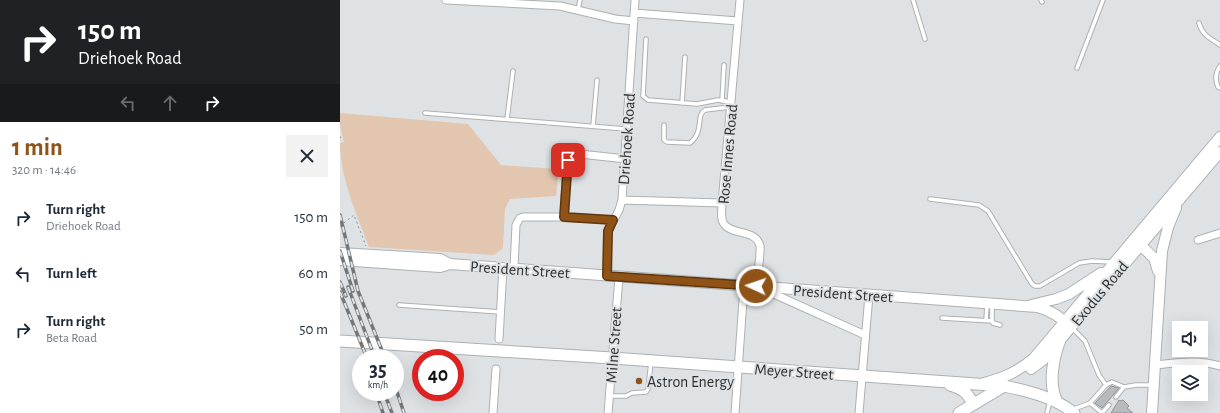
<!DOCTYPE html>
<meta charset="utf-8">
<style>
body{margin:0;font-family:"Alegreya Sans",sans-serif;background:#f2f2f3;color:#1f2937;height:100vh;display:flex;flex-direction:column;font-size:15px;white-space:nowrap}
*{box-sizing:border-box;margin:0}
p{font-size:13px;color:#747a83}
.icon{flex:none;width:22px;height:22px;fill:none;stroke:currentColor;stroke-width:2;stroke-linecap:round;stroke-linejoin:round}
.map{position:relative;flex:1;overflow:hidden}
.drawer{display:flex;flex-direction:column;background:#fff;width:340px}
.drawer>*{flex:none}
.hud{background:#202124;color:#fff;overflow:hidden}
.fabs{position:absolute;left:832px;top:321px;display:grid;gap:8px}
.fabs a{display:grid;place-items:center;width:36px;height:36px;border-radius:0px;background:#fff;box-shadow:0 4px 16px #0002;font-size:20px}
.speed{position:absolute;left:12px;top:349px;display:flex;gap:8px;font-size:20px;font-weight:700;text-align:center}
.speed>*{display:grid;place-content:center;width:52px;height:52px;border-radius:50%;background:#fff;box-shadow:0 4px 16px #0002;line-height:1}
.speed small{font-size:10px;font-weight:400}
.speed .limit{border:6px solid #d22;background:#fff;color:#111}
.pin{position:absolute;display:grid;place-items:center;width:34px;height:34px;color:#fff;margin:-17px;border-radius:8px;box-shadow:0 2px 6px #0006}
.me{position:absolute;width:44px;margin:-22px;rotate:273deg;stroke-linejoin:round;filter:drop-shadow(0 0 3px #0008)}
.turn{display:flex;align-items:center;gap:14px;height:84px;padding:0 12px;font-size:18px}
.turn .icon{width:52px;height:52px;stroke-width:2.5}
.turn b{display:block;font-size:28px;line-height:34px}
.lanes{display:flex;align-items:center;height:38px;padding:0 12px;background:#0003;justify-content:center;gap:20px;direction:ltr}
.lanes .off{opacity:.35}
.round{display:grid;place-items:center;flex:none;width:42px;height:42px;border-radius:0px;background:#f2f2f3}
.overview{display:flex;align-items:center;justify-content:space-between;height:68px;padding:0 12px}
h1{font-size:24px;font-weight:600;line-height:30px;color:#905317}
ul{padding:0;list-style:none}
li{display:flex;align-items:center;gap:12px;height:56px;padding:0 12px}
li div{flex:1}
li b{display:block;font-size:15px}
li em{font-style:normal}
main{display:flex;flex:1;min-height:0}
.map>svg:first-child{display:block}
</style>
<main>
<section class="drawer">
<div class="hud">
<div class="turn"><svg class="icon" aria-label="right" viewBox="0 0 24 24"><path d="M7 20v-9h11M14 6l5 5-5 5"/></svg><div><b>150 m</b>Driehoek Road</div></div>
<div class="lanes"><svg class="icon off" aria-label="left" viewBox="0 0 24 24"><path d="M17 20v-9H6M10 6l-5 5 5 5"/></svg><svg class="icon off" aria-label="ahead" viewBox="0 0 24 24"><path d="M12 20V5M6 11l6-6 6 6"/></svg><svg class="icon" aria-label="right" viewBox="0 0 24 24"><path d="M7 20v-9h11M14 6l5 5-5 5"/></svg></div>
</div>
<div class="overview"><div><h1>1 min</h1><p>320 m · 14:46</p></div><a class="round"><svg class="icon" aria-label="close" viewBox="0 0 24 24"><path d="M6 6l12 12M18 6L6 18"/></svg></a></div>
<ul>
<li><svg class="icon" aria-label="right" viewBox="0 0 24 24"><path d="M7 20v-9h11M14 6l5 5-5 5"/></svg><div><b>Turn right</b><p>Driehoek Road</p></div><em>150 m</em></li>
<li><svg class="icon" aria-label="left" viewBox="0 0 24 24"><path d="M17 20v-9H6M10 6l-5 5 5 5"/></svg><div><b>Turn left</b></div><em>60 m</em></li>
<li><svg class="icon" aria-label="right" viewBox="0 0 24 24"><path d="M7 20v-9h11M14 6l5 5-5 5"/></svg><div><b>Turn right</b><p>Beta Road</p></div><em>50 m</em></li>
</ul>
</section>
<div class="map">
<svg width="880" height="413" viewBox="0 0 880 413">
<rect width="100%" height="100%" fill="#dee2e5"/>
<path fill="#e3c6b0" d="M0,113L128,124L161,165L218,169L219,167L216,196L170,199L165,209L163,248L154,255L29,247C17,215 0,178 0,143L4,142L0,125Z"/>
<path fill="#b7bbbe" stroke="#8f9395" d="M771,386L779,388L762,408L755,403Z
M779,400L780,401L783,400L789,406L787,408L793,413H771Z"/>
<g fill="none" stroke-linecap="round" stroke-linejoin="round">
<g stroke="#adb1b3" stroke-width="5.5">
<path id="lane" d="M573,0L585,39
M701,0L702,2
M238,10L240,0
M859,23C862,35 870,38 880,45
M306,39L303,96L308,100L357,104L378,100L391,102
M880,66C875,73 875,80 878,87L880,88
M737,68L763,0
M382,101L384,65
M342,103L345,57
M85,113L286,129
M167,119L173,71
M324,125V140L327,142L350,143C365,131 355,116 365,110L390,107
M253,126L257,80
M590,199L639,205L648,211L692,284L695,286H700L739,263L752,261L772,262
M59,305L161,312
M602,318L652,321L653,323L660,325
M646,321L647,304
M652,321V305
M732,328L745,341L759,375L766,385L772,382L784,387L796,385H812
M269,396H286L292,393L306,392L308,389L311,362
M776,397L784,387
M750,403L762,413
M734,409L750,403L766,385
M707,413L710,401
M762,413L769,405"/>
</g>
<g stroke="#adb1b3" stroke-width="9">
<path id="street" d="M106,0L220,6L275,19L294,21
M400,0L382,203C382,210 380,219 384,224C393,236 416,229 420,246C421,255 417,277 416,286L525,335
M294,13L398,21
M282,200L382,203
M224,217L227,167C228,159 231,155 240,154L286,159
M858,240L880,233
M174,268L176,225L180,218L183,217H224L273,220
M267,276L268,231L279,210L282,200L295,0
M159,339L163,267
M814,365C838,363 856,359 880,366
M153,413L156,369
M268,413L279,277
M395,413L404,286
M519,413L529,295"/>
</g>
<g stroke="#adb1b3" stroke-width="12">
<path id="secondary" d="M796,241L814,258L818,271
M0,253L100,259L110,264
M0,260L100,267L110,264L151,267L697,307C713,311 719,317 731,327
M691,305L716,299L729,294L761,273
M691,369L703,360L731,327L880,152
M644,383C663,378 678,372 694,358L880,137
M812,413L822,251L828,227L836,208"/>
</g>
<g stroke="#adb1b3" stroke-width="13">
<path id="primary" d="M0,341L272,358L664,386C688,391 714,397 734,413
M610,385C623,389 627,392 633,404
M717,402C708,384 713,358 720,340
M619,413L664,386"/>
</g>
<path stroke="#909395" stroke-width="1" stroke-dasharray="2 3" stroke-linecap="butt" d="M0,136L1,140L0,141
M0,226L14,215L26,246"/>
<use href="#lane" stroke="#fff" stroke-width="3.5"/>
<use href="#street" stroke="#fff" stroke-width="7"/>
<use href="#secondary" stroke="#fff" stroke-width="10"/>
<use href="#primary" stroke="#fff" stroke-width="11"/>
<g stroke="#747778" stroke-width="3.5">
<path id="rail" d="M0,215L18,291L45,358
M0,251L13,291
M0,282L6,296
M8,287L35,358
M0,292L27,358
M55,386L64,413
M36,392L43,413
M44,392L52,413"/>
</g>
<use href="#rail" stroke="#dee2e5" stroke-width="2" stroke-dasharray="6" stroke-linecap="butt"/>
</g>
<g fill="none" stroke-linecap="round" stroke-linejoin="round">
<g stroke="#5e360f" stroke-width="10">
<path id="route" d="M228,160L224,217L273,220L268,231L267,276L416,286"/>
</g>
<use href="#route" stroke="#905317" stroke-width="7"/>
</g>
<circle fill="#905317" stroke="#dee2e5" stroke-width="1.5" cx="299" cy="381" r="4"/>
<g text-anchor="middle" stroke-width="4" stroke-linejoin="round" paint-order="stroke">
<g font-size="16" fill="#2e3031" stroke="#dee2e5">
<text transform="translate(286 139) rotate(-86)" y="6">Driehoek Road</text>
<text transform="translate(387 154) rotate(-85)" y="6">Rose Innes Road</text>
<text transform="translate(180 269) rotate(4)" y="6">President Street</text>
<text transform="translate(503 293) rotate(4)" y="6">President Street</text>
<text transform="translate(759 293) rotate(-50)" y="6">Exodus Road</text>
<text transform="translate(273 345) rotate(-86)" y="6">Milne Street</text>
<text transform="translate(454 371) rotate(4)" y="6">Meyer Street</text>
</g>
<g font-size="16" fill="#2e3031" stroke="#dee2e5" text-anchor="start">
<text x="307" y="387">Astron Energy</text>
</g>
</g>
</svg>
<div class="fabs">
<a><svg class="icon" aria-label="sound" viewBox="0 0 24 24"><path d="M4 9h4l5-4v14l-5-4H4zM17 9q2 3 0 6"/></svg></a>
<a><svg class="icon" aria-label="layers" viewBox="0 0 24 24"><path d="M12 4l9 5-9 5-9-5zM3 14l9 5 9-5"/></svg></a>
</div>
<div class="speed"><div>35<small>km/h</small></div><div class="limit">40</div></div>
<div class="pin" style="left:228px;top:160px;background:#d93025"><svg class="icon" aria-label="arrive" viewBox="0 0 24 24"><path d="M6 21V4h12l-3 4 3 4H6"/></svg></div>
<svg class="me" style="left:416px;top:286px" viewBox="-20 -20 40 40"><circle r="17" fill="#905317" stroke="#fff" stroke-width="3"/><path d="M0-11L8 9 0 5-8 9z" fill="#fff"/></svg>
</div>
</main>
